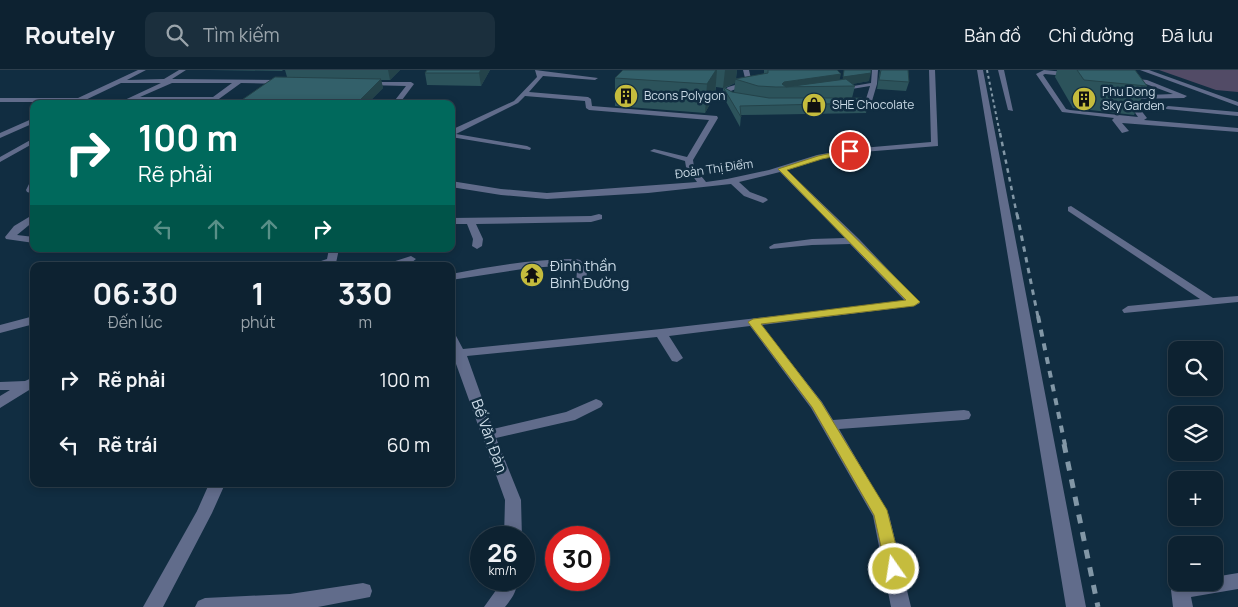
<!DOCTYPE html>
<html lang="vi">
<meta charset="utf-8">
<style>
body{margin:0;font-family:Manrope,sans-serif;background:#1b2f3d;color:#f1f3f6;height:100vh;display:flex;flex-direction:column;font-size:19px;white-space:nowrap}
*{box-sizing:border-box;margin:0}
p{font-size:16px;color:#9aa4ab}
.icon{flex:none;width:28px;height:28px;fill:none;stroke:currentColor;stroke-width:2;stroke-linecap:round;stroke-linejoin:round}
.map{position:relative;flex:1;overflow:hidden}
.drawer{position:absolute;left:30px;top:192px;width:425px;height:225px;display:flex;flex-direction:column;background:#0d2231;border-radius:10px;box-shadow:0 2px 8px #0003,0 0 0 1px #2d3f4d}
.drawer>*{flex:none}
.banner{position:absolute;left:30px;top:30px;width:425px;height:152px;border-radius:10px;box-shadow:0 2px 8px #0003,0 0 0 1px #2d3f4d;background:#00695c;color:#fff;overflow:hidden}
.buttons{position:absolute;left:1168px;top:271px;display:grid;gap:10px}
.buttons a{display:grid;place-items:center;width:55px;height:55px;border-radius:10px;background:#0d2231;box-shadow:0 2px 8px #0003,0 0 0 1px #2d3f4d;font-size:25px}
.speed{position:absolute;left:470px;top:456px;display:flex;gap:10px;font-size:25px;font-weight:700;text-align:center}
.speed>*{display:grid;place-content:center;width:65px;height:65px;border-radius:50%;background:#0d2231;box-shadow:0 2px 8px #0003,0 0 0 1px #2d3f4d;line-height:1}
.speed small{font-size:12px;font-weight:400}
.speed .limit{border:8px solid #d22;background:#fff;color:#111}
.pin{position:absolute;display:grid;place-items:center;width:42px;height:42px;color:#fff;margin:-21px;border:2px solid #fff;border-radius:50%;box-shadow:0 1px 5px #0007}
.me{position:absolute;width:55px;margin:-28px;rotate:347deg;stroke-linejoin:round;filter:drop-shadow(0 0 4px #0008)}
.turn{display:flex;align-items:center;gap:18px;height:105px;padding:0 25px;font-size:22px}
.turn .icon{width:65px;height:65px;stroke-width:2.5}
.turn b{display:block;font-size:35px;line-height:42px}
.lanes{display:flex;align-items:center;height:48px;padding:0 25px;background:#0003;justify-content:center;gap:25px;direction:ltr}
.lanes .off{opacity:.35}
.eta{display:flex;justify-content:space-evenly;align-items:center;height:85px;text-align:center}
.eta b{font-size:30px;font-weight:700;line-height:35px}
ul{padding:0;list-style:none}
li{display:flex;align-items:center;gap:15px;height:65px;padding:0 25px}
li div{flex:1}
li b{display:block;font-size:19px}
li em{font-style:normal}
header{display:flex;align-items:center;gap:30px;box-sizing:border-box;height:70px;padding:0 25px;background:#0d2231;border-bottom:1px solid #2d3f4d}
header strong{font-size:24px}
nav{display:flex;gap:28px;margin-inline-start:auto;font-size:18px}
.search{width:350px;height:45px;background:#1b2f3d;display:flex;align-items:center;gap:12px;box-sizing:border-box;padding:0 18px;border-radius:10px;color:#9aa4ab;font-size:19px}
.map>svg:first-child{display:block}
</style>
<header>
<strong>Routely</strong>
<div class="search"><svg class="icon" aria-label="search" viewBox="0 0 24 24"><circle cx="10" cy="10" r="6"/><path d="M15 15l6 6"/></svg>Tìm kiếm</div>
<nav><a>Bản đồ</a><a>Chỉ đường</a><a>Đã lưu</a></nav>
</header>
<div class="map">
<svg width="1238" height="537" viewBox="0 0 1238 537">
<rect width="100%" height="100%" fill="#112d41"/>
<path fill="#524b66" d="M1159,0H1238V22L1216,20Z"/>
<g fill="none" stroke-linecap="round" stroke-linejoin="round">
<path fill="#616c8b" fill-rule="evenodd" d="M138,0H146L127,10L164,9L179,0H186L172,9L283,10L286,12L283,14L241,13L212,34H204L207,31H131L125,34H116L161,13H121L77,34H68L70,32H0V28H78ZM172,13H232L213,27H140Z
M535,0L598,8L595,10L543,6L529,22L588,27L591,29L592,36L717,46L718,48L693,90L694,97L706,112L727,109L769,100L817,85L850,79L931,72L929,0H935L938,76L850,83L822,89L787,100L859,169L920,233L914,236L761,255L822,332L833,350L964,340L969,341L971,345L969,349L964,350L839,359L889,445L911,537H891L873,446L811,338L750,256L669,266L683,288L677,292L672,291L657,267L467,286L493,359L566,342L596,329L601,331L603,334L601,337L575,350L496,368L521,430L522,468H504L505,430L451,280V263L455,264L463,279L661,259L905,231L850,174L812,175L770,179L769,177L774,174L812,169L845,168L780,102L739,112L750,122L766,128L768,130L763,133L744,126L731,114L648,123L547,129L501,125L451,117V111L501,119L547,123L697,112L686,97L685,91L650,81L654,79L687,87L709,50L589,40L586,38L585,31L525,26L518,33L456,64L527,76L531,78L530,80L451,67V60L514,31L537,7Z
M743,0H749L752,13L728,22L730,26L736,28V30L726,28L723,21L728,17L746,12Z
M872,0H878L877,14L872,31L869,33L849,34V32L866,29L870,16L839,21L836,19L871,13Z
M977,0H983L1086,537H1066Z
M998,0H1004L1013,41L1008,40Z
M1044,0L1147,10L1187,26L1184,28L1132,29L1147,48L1144,50L1238,58V62L1122,53L1129,61L1122,63L1112,50L1114,48L1062,42L1036,4ZM1045,4L1146,14L1173,24L1125,26L1124,27L1138,47L1070,40L1066,39L1043,5Z
M1140,0H1149L1238,32V36Z
M364,12H411L414,14L399,34H392L406,16L366,15L364,14Z
M1168,36L1238,42V46L1166,39L1165,38Z
M34,48V53L0,68V63Z
M34,68V73L0,92V87Z
M34,109V124L27,122L26,120L31,110Z
M1071,136L1213,228L1238,226V232L1124,243L1122,240L1128,236L1200,229L1068,141V137Z
M34,144V151L17,165L34,167V173L6,169L5,167L14,156Z
M599,144L602,145V149L591,152L476,154L483,169L482,176L477,179L472,176L473,169L467,154H451V148L591,146Z
M289,179H302L297,182H289Z
M329,179H339L336,193L326,196H311L312,194L327,189Z
M411,186L416,189C408,196 395,197 385,196L386,194Z
M576,189L580,190L587,198L586,219L582,220L576,217L577,199L573,195L529,198L451,210V204C493,196 534,189 576,189Z
M34,246V254L0,263V255Z
M34,307V317L0,338V326L10,320H0V312L25,311Z
M209,414H225L212,443L163,537H143L197,441Z
M1238,503V519L1191,527L1193,537H1173L1171,520L1173,514L1214,512V507Z
M499,510H517C517,522 512,528 505,537H484L499,516Z
M363,513L370,515L372,521L370,527L318,537H195L198,531L205,528L290,524Z"/>
<path stroke="#8297a6" stroke-width="2" stroke-dasharray="3 3" stroke-linecap="butt" d="M987,0L1000,64"/>
<path stroke="#8297a6" stroke-width="2.5" stroke-dasharray="4.5 4.5" stroke-linecap="butt" d="M1000,63L1017,145"/>
<path stroke="#8297a6" stroke-width="3" stroke-dasharray="5.5 5.5" stroke-linecap="butt" d="M1017,144L1038,247"/>
<path stroke="#8297a6" stroke-width="4" stroke-dasharray="7 7" stroke-linecap="butt" d="M1038,246L1065,375"/>
<path stroke="#8297a6" stroke-width="5" stroke-dasharray="9 9" stroke-linecap="butt" d="M1064,374L1098,537"/>
</g>
<path fill="#2c535b" fill-rule="evenodd" d="M209,0H283L282,1Z
M285,0H400L390,10H381L383,18L367,34H236L287,7Z
M490,0L481,16L427,15L425,3Z
M623,0H737L736,9L764,4V0H837L839,10L869,11L852,14L855,16L852,28L868,33L866,43L741,45L740,57L723,26V18L716,17L715,25L705,43L615,36V8ZM735,13L734,22H732L725,18Z
M880,0H908L909,12L906,21L877,19Z
M1057,0H1135L1147,16L1134,45L1073,38L1055,7Z"/>
<path fill="#24434a" d="M388,0H400L390,10Z
M481,0H490L481,16L479,3Z
M716,0H717L715,25L705,43L707,14Z
M725,0H737L735,13L723,18Z
M871,3L869,11L841,16L843,7Z
M841,4L838,16L782,17V14L784,12Z
M381,9L383,18L367,34H356Z"/>
<path fill="#33606a" stroke="#24434a" d="M427,0H481L479,3H425Z
M623,0H716L707,14L615,8Z
M768,0H837L841,4L784,12L782,14L786,17L846,9L855,16L776,17L758,16L735,9L768,3Z
M844,0H871V3L843,7Z
M881,0H908L909,12L879,10Z
M1077,0H1135L1147,16L1084,10Z
M275,7L381,9L356,34H236Z
M723,17L732,22L769,28H862L868,33L740,36L741,47Z"/>
<path fill="#c5bc3d" stroke="#807a28" d="M850,79L853,80V83L822,89L787,100L920,232L914,236L761,254L821,332L887,440L902,499L900,504L894,506L888,504L886,499L874,445L812,337L748,252L753,249L906,230L778,99L818,86Z"/>
<defs>
<g id="building-disc" transform="scale(1.25)"><circle r="9.5" fill="#c5bc3d" stroke="#112d41"/><path d="M-4-6H4V6H1V3H-1V6H-4ZM-2.5-4.3h1.7v1.8h-1.7ZM.8-4.3h1.7v1.8H.8ZM-2.5-1h1.7V.8h-1.7ZM.8-1h1.7V.8H.8Z" fill="#111"/></g>
<g id="shop-disc" transform="scale(1.25)"><circle r="9.5" fill="#c5bc3d" stroke="#112d41"/><path d="M-5-2.5h2.3a2.7 3.5 0 0 1 5.4 0H5L5.5 6h-11ZM-1.5-2.5h3a1.5 2.3 0 0 0-3 0Z" fill="#111"/></g>
<g id="temple-disc" transform="scale(1.25)"><circle r="9.5" fill="#c5bc3d" stroke="#112d41"/><path d="M0-6L5-2H3V0L6.5 2.5H4V6H1.5V3h-3V6H-4V2.5H-6.5L-3 0V-2H-5Z" fill="#111"/></g>
</defs>
<g fill-rule="evenodd">
<use href="#building-disc" x="626" y="26"/>
<use href="#building-disc" x="1084" y="29"/>
<use href="#shop-disc" x="814" y="35"/>
<use href="#temple-disc" x="532" y="205"/>
</g>
<g text-anchor="middle" stroke-width="5" stroke-linejoin="round" paint-order="stroke">
<g font-size="12" fill="#cadae6" stroke="#112d41" text-anchor="start">
<text x="1102" y="26">Phu Dong<tspan x="1102" dy="14">Sky Garden</tspan></text>
<text x="644" y="30">Bcons Polygon</text>
<text x="832" y="39">SHE Chocolate</text>
</g>
<g font-size="12" fill="#cadae6" stroke="#112d41">
<text transform="translate(714 99) rotate(-8)" y="4">Đoàn Thị Điểm</text>
</g>
<g font-size="15" fill="#cadae6" stroke="#112d41" text-anchor="start">
<text x="550" y="201">Đình thần<tspan x="550" dy="17">Bình Đường</tspan></text>
</g>
<g font-size="15" fill="#cadae6" stroke="#112d41">
<text transform="translate(489 366) rotate(70)" y="5">Bế Văn Đàn</text>
</g>
</g>
</svg>
<div class="buttons">
<a><svg class="icon" aria-label="search" viewBox="0 0 24 24"><circle cx="10" cy="10" r="6"/><path d="M15 15l6 6"/></svg></a>
<a><svg class="icon" aria-label="layers" viewBox="0 0 24 24"><path d="M12 4l9 5-9 5-9-5zM3 14l9 5 9-5"/></svg></a>
<a>+</a>
<a>−</a>
</div>
<div class="speed"><div>26<small>km/h</small></div><div class="limit">30</div></div>
<div class="pin" style="left:850px;top:81px;background:#d93025"><svg class="icon" aria-label="arrive" viewBox="0 0 24 24"><path d="M6 21V4h12l-3 4 3 4H6"/></svg></div>
<svg class="me" style="left:894px;top:499px" viewBox="-20 -20 40 40"><circle r="17" fill="#c5bc3d" stroke="#fff" stroke-width="3"/><path d="M0-11L8 9 0 5-8 9z" fill="#fff"/></svg>
<div class="banner">
<div class="turn"><svg class="icon" aria-label="right" viewBox="0 0 24 24"><path d="M7 20v-9h11M14 6l5 5-5 5"/></svg><div><b>100 m</b>Rẽ phải</div></div>
<div class="lanes"><svg class="icon off" aria-label="left" viewBox="0 0 24 24"><path d="M17 20v-9H6M10 6l-5 5 5 5"/></svg><svg class="icon off" aria-label="ahead" viewBox="0 0 24 24"><path d="M12 20V5M6 11l6-6 6 6"/></svg><svg class="icon off" aria-label="ahead" viewBox="0 0 24 24"><path d="M12 20V5M6 11l6-6 6 6"/></svg><svg class="icon" aria-label="right" viewBox="0 0 24 24"><path d="M7 20v-9h11M14 6l5 5-5 5"/></svg></div>
</div>
<section class="drawer">
<div class="eta">
<div><b>06:30</b><p>Đến lúc</p></div>
<div><b>1</b><p>phút</p></div>
<div><b>330</b><p>m</p></div>
</div>
<ul>
<li><svg class="icon" aria-label="right" viewBox="0 0 24 24"><path d="M7 20v-9h11M14 6l5 5-5 5"/></svg><div><b>Rẽ phải</b></div><em>100 m</em></li>
<li><svg class="icon" aria-label="left" viewBox="0 0 24 24"><path d="M17 20v-9H6M10 6l-5 5 5 5"/></svg><div><b>Rẽ trái</b></div><em>60 m</em></li>
</ul>
</section>
</div>
